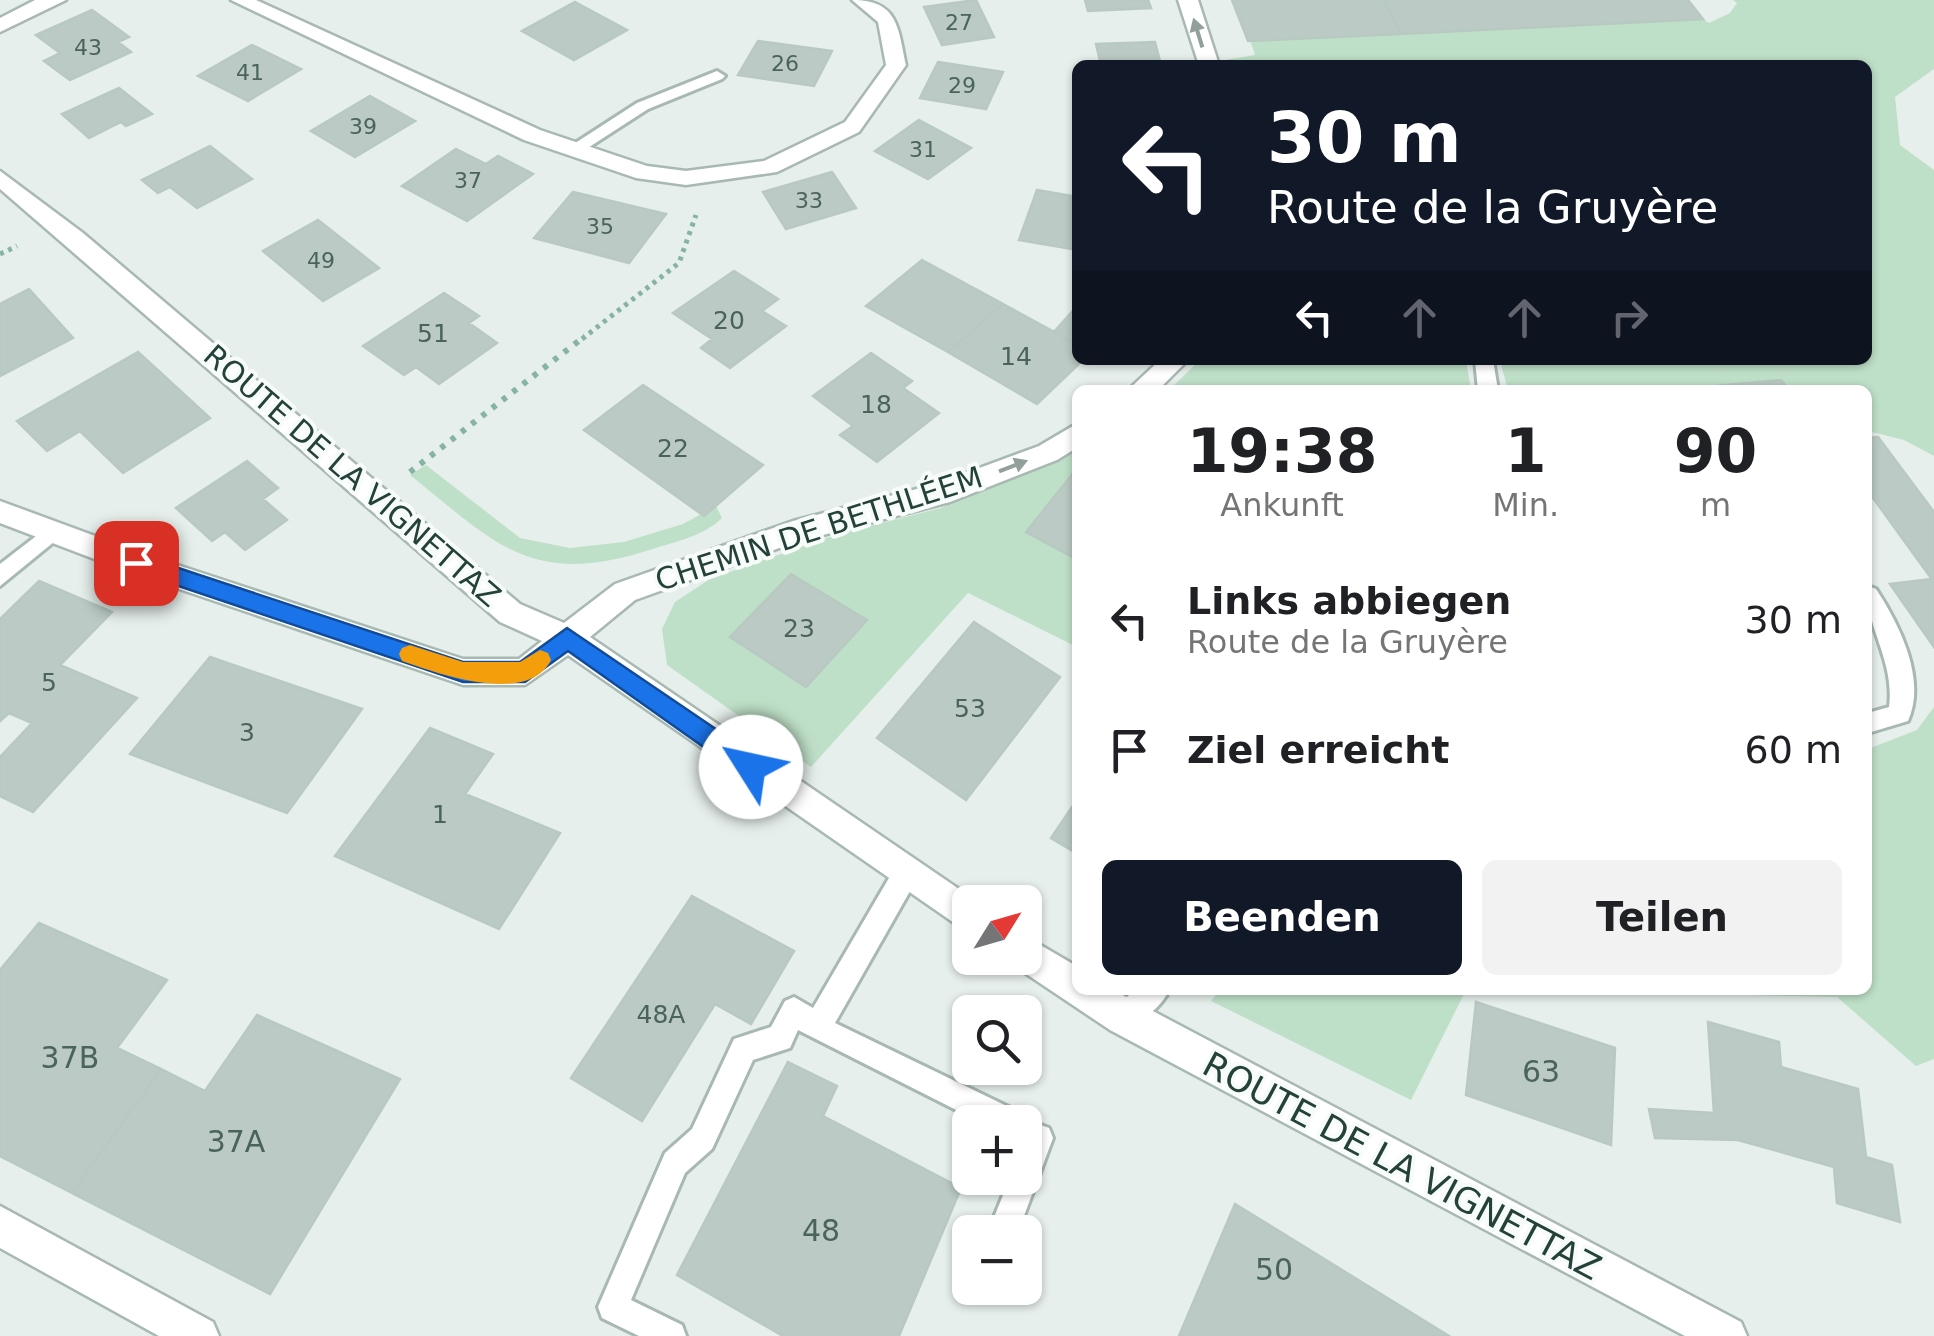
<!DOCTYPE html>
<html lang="de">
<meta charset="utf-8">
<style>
body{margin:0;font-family:"DejaVu Sans",sans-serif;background:#f2f2f2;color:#202124;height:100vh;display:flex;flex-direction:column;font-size:38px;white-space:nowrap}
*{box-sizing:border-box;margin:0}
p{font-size:32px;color:#757577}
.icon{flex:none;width:55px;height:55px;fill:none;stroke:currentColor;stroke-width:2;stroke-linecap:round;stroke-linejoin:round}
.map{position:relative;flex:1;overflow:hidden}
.sheet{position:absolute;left:1072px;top:385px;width:800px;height:610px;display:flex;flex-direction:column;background:#fff;border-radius:15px;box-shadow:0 2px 8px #0004}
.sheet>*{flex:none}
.top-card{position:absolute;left:1072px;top:60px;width:800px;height:305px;border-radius:15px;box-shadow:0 2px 8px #0004;background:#111827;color:#fff;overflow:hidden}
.needle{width:65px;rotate:53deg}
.tools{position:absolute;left:952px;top:885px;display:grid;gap:20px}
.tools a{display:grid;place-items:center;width:90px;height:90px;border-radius:15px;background:#fff;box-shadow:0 2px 8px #0004;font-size:50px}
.pin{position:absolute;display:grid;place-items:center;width:85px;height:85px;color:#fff;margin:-42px;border-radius:20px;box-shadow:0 5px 15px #0006}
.me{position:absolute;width:110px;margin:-55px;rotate:305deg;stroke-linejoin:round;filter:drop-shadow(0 0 8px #0008)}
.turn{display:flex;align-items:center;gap:35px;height:210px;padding:0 30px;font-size:45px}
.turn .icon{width:130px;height:130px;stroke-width:2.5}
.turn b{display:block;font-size:70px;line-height:85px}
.lanes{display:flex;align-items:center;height:95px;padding:0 30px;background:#0003;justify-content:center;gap:50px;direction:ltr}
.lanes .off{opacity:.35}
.eta{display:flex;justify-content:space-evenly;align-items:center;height:170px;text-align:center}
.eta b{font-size:60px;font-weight:600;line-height:70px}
.primary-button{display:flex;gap:20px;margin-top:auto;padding:20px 30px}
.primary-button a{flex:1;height:115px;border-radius:15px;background:#111827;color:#fff;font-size:40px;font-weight:600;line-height:115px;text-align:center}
.primary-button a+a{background:#f2f2f2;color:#202124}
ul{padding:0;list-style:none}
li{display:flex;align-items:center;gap:30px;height:130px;padding:0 30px}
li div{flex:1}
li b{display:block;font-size:38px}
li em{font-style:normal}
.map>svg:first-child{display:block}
</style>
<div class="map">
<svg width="1934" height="1336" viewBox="0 0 1934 1336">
<rect width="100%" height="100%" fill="#e6efeb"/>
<path fill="#bfe0c8" d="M1733,0H1934V69L1895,97L1900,145L1934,170V456L1904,440L1868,431V390H1789L1781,380L1672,390H1508L1500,361L1868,360V65H1227L1225,60L1255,55L1250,40L1703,19L1709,23L1730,13L1737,3Z
M1200,360H1466L1471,390H1169Z
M1077,451V647L968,593L811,767L667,665L662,629L675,602L710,579L838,534L941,508Z
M426,465L520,538L570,548L624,542L683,524L716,506L722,518C704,536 677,541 653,549C532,588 498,546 410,475Z
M1934,707V1059L1916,1066L1837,997L1502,990H1868V749L1917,730Z
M1220,990H1466L1411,1100L1211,1001Z"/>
<path fill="#bbcac4" stroke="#b8c9c2" stroke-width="2.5" d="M976,0L994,37L942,45L924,7Z
M1085,0H1148L1151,8L1088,11Z
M1232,0H1384L1401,34L1248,41Z
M1384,0H1688L1703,19L1401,34Z
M575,2L627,30L574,60L522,31Z
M92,10L129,37L118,42L131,52L70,80L44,61L60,53L36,35Z
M758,41L832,51L814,86L738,75Z
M1155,42L1161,65H1101L1096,44Z
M252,45L301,69L248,101L198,76Z
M938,62L1003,72L986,109L920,98Z
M119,88L152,114L126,126L121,122L89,138L62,114Z
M370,96L415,121L355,157L311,131Z
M919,120L971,148L928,179L875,151Z
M210,146L252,179L197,208L170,187L158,193L142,180Z
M456,149L486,164L498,156L533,174L467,221L402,186Z
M832,172L856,208L786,229L763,192Z
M1037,190L1078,197V250L1019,240Z
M573,192L666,214L629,263L534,238Z
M318,220L379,268L323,301L263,251Z
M922,260L1003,304L948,352L866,306Z
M734,271L778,299L762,311L786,326L730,368L701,348L712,339L673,313Z
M29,289L73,338L0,376V304Z
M444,293L479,316L469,323L497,343L439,384L416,367L404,375L363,346Z
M1003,304L1078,345V360H1083L1037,404L948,352Z
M1078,305V345L1054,332Z
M138,352L210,418L123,473L80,431L47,451L17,421Z
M871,353L912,381L903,388L939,413L877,462L840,435L853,426L813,396Z
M1781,380L1789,390H1672Z
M643,385L763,465L704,516L584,430Z
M1878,437L1934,512V582L1868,491V438Z
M247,461L278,488L263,499L287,520L245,550L225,532L212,541L176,508Z
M1078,467V560L1026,532Z
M791,574L867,620L806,687L730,637Z
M1931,579L1934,582V647L1890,584Z
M39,581L112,612L60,665L137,698L33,812L0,796V757L32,723L9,713L0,721V619Z
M974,622L1060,677L966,800L877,738Z
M210,657L362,709L287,813L130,754Z
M430,728L493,754L465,794L560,833L499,929L335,856Z
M1078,798V854L1051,838Z
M692,896L794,951L751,1024L715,1004L642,1121L571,1078Z
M39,923L167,980L117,1048L161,1069L72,1193L0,1156V970Z
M1476,1002L1615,1048L1611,1145L1466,1095Z
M257,1015L400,1079L270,1294L72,1193L161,1069L205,1091Z
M1708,1022L1779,1042L1781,1067L1858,1089L1866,1157L1892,1165L1900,1222L1837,1203L1834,1167L1738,1140L1655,1138L1649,1109L1714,1113Z
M788,1062L837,1086L823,1116L961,1188L899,1336H783L677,1275Z
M1235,1204L1449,1336H1179Z"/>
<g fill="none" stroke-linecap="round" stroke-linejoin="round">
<g stroke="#a8b8b2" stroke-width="6">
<path id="service" d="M717,71L725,76L722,79L648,109L580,153L574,154L566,149L637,103Z
M1475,360H1493L1498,390H1478Z
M53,523L63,531L60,537L0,586V564Z
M1868,586L1876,589C1899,624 1927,679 1908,721L1868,733V713L1889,707C1895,660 1865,628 1868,586Z
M905,863L914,866L918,875L914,884L835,1023L1019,1112L1022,1118L1049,1128L1053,1138L1018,1232H988L1010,1178H1025V1122H980L798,1030L790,1048L753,1060L712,1149L685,1173L631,1300L682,1325L686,1336H639L602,1318L598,1307L665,1153L692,1129L734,1039L771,1027L785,1001L794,997L813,1008L896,866Z
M1135,990H1169C1162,1007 1140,1023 1123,1030L1114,1026L1110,1017L1114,1008Z"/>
</g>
<g stroke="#a8b8b2" stroke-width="5">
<path id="minor" d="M35,0H66L0,32V18Z
M231,0H256L540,130L647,166L686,171L764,161L845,122L886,65L878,22L852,0C898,0 898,27 906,65L859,132L777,172L686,185L636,178L524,140Z
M1178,0H1198L1219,65H1199Z
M0,171L83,233L520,604L564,623L615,584L793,521L936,484L1039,446L1078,423V447L1057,460L950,502L796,542L635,600L590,637L978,902H970V934L568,655L525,685H463L126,571L0,523V501L144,554L463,659H519L542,641L500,622L0,189Z
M1160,360H1188L1158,390H1128Z
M1025,936L1078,967V990H1113L1741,1322L1747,1336H1685L1110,1030L1013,965L1010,958H1025Z
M0,1206L213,1322L219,1336H159L0,1248Z"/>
</g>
<path stroke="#86b3a5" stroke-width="5" stroke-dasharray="4 5" stroke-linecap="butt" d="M0,254L17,246
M582,339L679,263L696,215"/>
<path stroke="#86b3a5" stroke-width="6" stroke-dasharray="5 8" stroke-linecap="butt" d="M410,472L585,336"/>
<use href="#service" fill="#fff" fill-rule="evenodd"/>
<use href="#minor" fill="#fff" fill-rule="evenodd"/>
</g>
<defs><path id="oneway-solid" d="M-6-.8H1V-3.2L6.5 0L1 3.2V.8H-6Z" transform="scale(2.5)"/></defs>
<g fill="#92a09c">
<use href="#oneway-solid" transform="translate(1198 33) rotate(-107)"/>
<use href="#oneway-solid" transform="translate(1013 466) rotate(-21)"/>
</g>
<path fill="#1a73e8" stroke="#114b97" stroke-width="2.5" d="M136,554L463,662H520L567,628L760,759L763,767L760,775L751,778L743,775L568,651L525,682H463L128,569L125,563L128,557Z"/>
<path fill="#f59e0b" d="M410,645L463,662H520L540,650L548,653L551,660C528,706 439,674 402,661L399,654L402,648Z"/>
<g text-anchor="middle" stroke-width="8" stroke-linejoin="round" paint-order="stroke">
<g font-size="22" fill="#4a645c">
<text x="959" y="30">27</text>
<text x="88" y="55">43</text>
<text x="785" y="71">26</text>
<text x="250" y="80">41</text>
<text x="962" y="93">29</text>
<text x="363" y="134">39</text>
<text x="923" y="157">31</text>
<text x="468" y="188">37</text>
<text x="809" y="208">33</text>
<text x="600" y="234">35</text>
<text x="321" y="268">49</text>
</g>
<g font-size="25" fill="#4a645c">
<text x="729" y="329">20</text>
<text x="433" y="342">51</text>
<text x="1016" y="365">14</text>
<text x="876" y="413">18</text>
<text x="673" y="457">22</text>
<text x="799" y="637">23</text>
<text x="49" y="691">5</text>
<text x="970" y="717">53</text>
<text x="247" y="741">3</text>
<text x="440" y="823">1</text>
<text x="661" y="1023">48A</text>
</g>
<g font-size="30" fill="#24423a" stroke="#f7fbf9">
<text transform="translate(352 476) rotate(41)" y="10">ROUTE DE LA VIGNETTAZ</text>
<text transform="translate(819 529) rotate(-18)" y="10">CHEMIN DE BETHLÉEM</text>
</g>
<g font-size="30" fill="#4a645c">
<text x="70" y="1068">37B</text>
<text x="1541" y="1082">63</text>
<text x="236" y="1152">37A</text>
<text x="821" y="1241">48</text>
<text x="1274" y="1280">50</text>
</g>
<g font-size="35" fill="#24423a" stroke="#f7fbf9">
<text transform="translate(1402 1166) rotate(28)" y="12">ROUTE DE LA VIGNETTAZ</text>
</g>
</g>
</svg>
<div class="tools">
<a><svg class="needle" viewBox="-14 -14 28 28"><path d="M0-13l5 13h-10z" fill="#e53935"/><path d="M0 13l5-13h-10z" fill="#757577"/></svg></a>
<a><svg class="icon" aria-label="search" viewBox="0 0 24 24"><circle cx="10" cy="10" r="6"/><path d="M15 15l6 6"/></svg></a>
<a>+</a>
<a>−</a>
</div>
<div class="pin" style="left:136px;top:563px;background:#d93025"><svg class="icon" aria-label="arrive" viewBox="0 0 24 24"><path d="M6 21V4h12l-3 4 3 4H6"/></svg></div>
<svg class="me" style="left:751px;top:767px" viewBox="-20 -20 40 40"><circle r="19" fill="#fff"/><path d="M0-13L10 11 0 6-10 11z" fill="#1a73e8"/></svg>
<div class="top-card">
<div class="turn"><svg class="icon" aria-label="left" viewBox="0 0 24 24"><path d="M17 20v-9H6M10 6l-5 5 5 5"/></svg><div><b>30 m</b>Route de la Gruyère</div></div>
<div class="lanes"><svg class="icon" aria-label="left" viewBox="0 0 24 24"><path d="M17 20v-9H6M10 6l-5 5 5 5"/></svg><svg class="icon off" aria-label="ahead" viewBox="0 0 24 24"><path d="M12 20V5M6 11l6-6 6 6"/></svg><svg class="icon off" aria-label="ahead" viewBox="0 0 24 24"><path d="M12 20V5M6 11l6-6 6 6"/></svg><svg class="icon off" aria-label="right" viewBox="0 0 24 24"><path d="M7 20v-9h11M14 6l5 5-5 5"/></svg></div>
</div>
<section class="sheet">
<div class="eta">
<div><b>19:38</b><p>Ankunft</p></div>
<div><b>1</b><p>Min.</p></div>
<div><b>90</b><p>m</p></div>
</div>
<ul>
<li><svg class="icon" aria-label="left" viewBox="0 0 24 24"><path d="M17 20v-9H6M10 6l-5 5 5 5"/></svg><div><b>Links abbiegen</b><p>Route de la Gruyère</p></div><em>30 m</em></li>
<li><svg class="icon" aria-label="arrive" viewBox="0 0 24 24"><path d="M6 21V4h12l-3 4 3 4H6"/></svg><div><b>Ziel erreicht</b></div><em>60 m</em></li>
</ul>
<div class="primary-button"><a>Beenden</a><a>Teilen</a></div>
</section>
</div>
